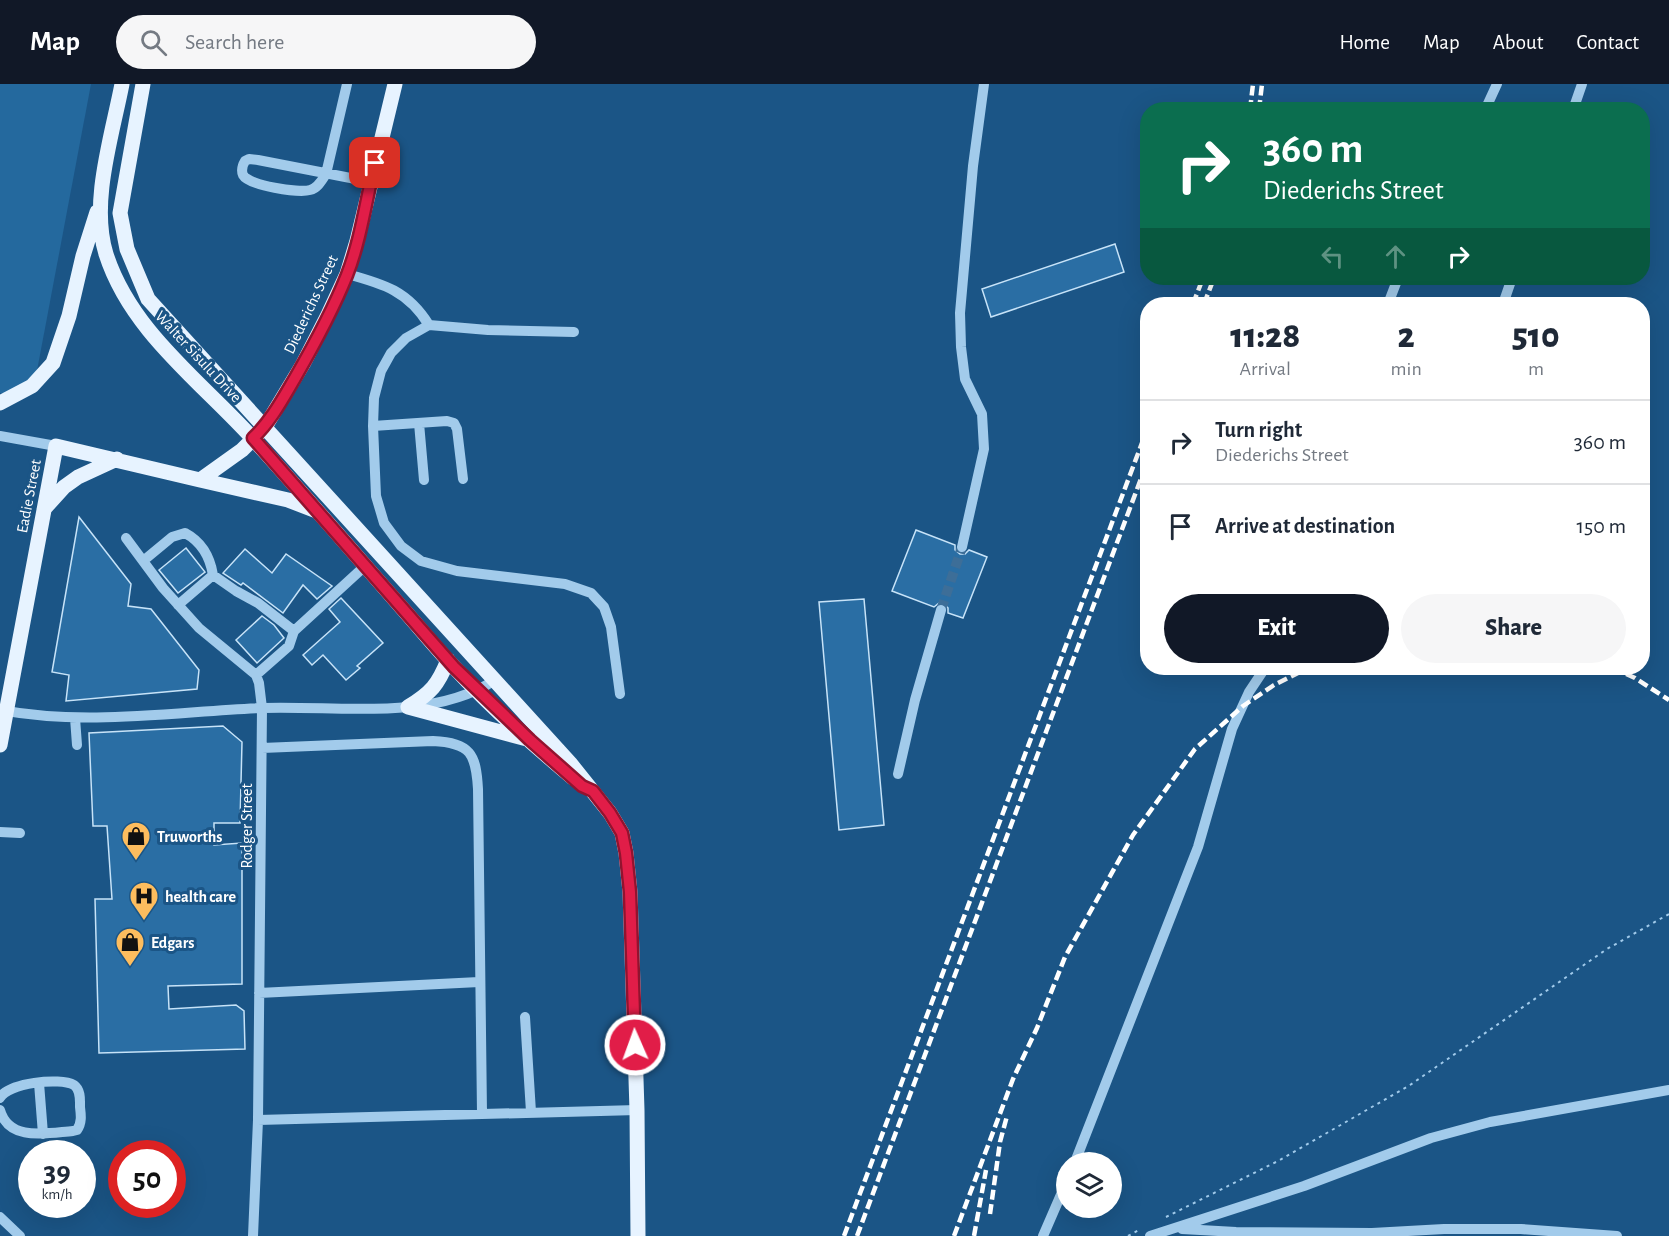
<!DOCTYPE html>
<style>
body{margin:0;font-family:"Alegreya Sans",sans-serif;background:#f6f6f7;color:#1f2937;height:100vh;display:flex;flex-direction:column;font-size:22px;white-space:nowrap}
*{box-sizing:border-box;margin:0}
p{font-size:20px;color:#747a83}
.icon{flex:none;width:33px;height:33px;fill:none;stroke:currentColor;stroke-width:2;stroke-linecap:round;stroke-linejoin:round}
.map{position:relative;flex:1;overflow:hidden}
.panel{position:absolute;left:1140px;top:213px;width:510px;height:378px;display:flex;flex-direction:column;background:#fff;border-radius:24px;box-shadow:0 6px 24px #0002}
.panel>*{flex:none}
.guide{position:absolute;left:1140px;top:18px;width:510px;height:183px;border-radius:24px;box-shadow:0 6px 24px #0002;background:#0b6e4f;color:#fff;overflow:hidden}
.tools{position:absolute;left:1056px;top:1068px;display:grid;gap:12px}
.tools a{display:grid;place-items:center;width:66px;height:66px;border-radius:50%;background:#fff;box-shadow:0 6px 24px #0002;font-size:30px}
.speed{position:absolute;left:18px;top:1056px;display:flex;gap:12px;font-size:30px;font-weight:700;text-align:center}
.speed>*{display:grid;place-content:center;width:78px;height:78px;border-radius:50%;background:#fff;box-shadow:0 6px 24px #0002;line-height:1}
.speed small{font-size:15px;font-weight:400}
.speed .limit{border:9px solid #d22;background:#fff;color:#111}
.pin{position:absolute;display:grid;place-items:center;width:51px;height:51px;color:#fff;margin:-26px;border-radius:12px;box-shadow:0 3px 9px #0006}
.me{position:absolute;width:66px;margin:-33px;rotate:358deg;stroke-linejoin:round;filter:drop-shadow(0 0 4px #0008)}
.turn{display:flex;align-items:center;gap:21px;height:126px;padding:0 24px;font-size:27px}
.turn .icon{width:78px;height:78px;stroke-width:2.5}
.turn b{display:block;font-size:42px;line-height:51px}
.lanes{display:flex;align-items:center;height:57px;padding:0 24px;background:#0003;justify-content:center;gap:30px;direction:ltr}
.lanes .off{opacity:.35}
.eta{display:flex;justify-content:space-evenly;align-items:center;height:102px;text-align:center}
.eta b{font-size:36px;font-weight:800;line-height:42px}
.cta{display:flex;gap:12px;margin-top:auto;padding:12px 24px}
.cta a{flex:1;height:69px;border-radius:36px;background:#111827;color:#fff;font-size:24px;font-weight:800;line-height:69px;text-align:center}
.cta a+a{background:#f6f6f7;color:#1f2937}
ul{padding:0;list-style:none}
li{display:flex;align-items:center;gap:18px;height:84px;padding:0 24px;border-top:2px solid #e0e1e3}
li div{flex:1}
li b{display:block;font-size:22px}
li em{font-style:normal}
header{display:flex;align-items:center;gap:36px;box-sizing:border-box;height:84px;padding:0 30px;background:#111827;color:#fff}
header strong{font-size:28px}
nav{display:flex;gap:33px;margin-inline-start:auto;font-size:21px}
.search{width:420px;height:54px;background:#f6f6f7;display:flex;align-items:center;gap:15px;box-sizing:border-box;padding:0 21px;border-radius:33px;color:#747a83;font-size:22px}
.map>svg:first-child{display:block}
</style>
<header>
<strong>Map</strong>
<div class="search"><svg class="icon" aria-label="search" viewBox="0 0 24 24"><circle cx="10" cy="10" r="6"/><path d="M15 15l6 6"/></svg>Search here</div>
<nav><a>Home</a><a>Map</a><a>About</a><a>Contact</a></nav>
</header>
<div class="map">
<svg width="1669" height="1152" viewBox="0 0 1669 1152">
<rect width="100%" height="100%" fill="#1b5586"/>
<path fill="#24699e" d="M0,0H91L36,292L12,310L0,309Z"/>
<path fill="#2a6ea4" stroke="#c7e3f8" stroke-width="1.5" d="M1115,160L1124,188L991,233L982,205Z
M79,433L131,500L128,522L151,525L199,586L197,605L66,617L69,591L52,588Z
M916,446L955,461V466L960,470H965L969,466L987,473L963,534L948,529V524L944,519H939L934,523L892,507Z
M186,464L205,488L178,509L159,486Z
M245,465L272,489L286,470L332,502L317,515L303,501L283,529L243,499L241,501L223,489Z
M341,514L383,559L357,582L360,584L346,596L323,571L312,581L303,571L340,538L329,525Z
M864,515L884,741L839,746L819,518Z
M262,532L274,541L284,554L257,579L236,556Z
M223,642L242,658L240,739H214V761L242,759V900L168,902L169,925L236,921L244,927L245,965L99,969L95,815H112L107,742H93L89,649Z"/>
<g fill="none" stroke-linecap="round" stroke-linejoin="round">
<path stroke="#3d6e98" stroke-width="10" stroke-dasharray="10 5" stroke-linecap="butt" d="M941,526L962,463"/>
<path stroke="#a2cbeb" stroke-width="2" stroke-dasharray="3 4.5" stroke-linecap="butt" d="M1166,1133L1280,1076L1410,1001L1607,865L1669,830
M1128,1152L1139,1146"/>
<path stroke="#a2cbeb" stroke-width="10" d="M347,0L326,90C322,96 318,104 310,106C299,109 249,102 243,91C241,86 242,82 245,77L249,75L258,76L371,98
M1485,26L1497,0
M1573,26L1582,0
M347,190C384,200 408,207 429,241
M1388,220L1398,194
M1503,220L1512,194
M574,248L488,246L429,241L406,254L391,269L381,287L374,314L373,342L376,412L384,439L401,462L421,477L457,487L565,500L591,509L604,523L611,543L620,610
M419,339L424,396
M373,342L447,337L454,339L457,345L463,395
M0,352L56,362
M126,454L163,504L199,544L256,591L259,599L262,624L258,1036L253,1152
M962,463L984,365L982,330L965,295L961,263L960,229L973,82L984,0
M143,477L172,453L185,449C202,458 210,473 213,491L236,507L258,519L294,547
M178,521L213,491
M256,591L289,562L294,547L365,482
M0,626C85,642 173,628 259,624C309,622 359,628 409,623C439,620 469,613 495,596
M75,634L77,661
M262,664L433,657C471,659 476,670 478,705L482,1029
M898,690L915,616L941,526
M0,748L20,749
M259,909L479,898
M525,933L531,1028
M39,999L43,1050
M0,1014C7,999 60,993 74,1001C81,1006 80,1016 80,1023C81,1031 82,1039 77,1046L73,1047C47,1049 9,1058 0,1026
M258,1036L637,1026
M1075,1078L1198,763L1232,645L1249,608L1265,584
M0,1133L20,1152
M1182,1145L1236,1148L1372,1149L1444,1145H1521L1617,1152
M1043,1152L1066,1099
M1150,1152L1304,1102L1431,1054L1490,1038L1669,1006"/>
<path stroke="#e7f3ff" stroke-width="15" d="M122,0C112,52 90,119 106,170C131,248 202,298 255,357C305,412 353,468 402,524C419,543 435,563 453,582C490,622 531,659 573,694
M143,0L120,129L127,165L148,215L570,679L610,729L622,749L626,769L630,808L637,1026L638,1152
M0,319L32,302L53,279L69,232L83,172L97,128
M200,396L288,416L314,426
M44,425L64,403L78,393L117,375
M408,623L527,655
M408,623C431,609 438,601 448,576
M0,661L56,362L200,396L242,366L265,343L303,280L328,231L347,190L357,157L395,0"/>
<path stroke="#fff" stroke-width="4.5" stroke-dasharray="10 4.5" stroke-linecap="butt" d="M1250,26L1253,0
M1259,26L1262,0
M1193,220L1203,194
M1204,220L1214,194
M1613,584L1635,594L1669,616
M990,1130L1000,1058L1007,1032
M844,1152L1148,343
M857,1152L1148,376
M954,1152L1013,995L1037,944L1065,873L1133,751L1195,665L1243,622L1274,601L1308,584
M974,1152L986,1086"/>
</g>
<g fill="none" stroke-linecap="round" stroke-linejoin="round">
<g stroke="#92132f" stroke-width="15">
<path id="route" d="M375,79C366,116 361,155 347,191C333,226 314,261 295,294C282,316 271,337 253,354L454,583L530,656L582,702L593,707L610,729L622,749L626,769L630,808L635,961"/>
</g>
<use href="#route" stroke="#e11d48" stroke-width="10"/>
</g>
<defs>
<g id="shop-pin" transform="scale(1.5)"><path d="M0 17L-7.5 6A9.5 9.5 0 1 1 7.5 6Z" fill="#fdbd5e" stroke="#1b5586"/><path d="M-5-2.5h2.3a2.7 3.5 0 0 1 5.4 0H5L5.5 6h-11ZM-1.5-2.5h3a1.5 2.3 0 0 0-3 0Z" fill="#111"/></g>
<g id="hospital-pin" transform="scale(1.5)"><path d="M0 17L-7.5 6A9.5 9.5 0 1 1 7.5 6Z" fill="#fdbd5e" stroke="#1b5586"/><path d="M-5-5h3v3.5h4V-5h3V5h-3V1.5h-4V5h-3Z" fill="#111"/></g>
</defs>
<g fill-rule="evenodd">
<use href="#shop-pin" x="136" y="752"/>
<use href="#hospital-pin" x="144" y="812"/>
<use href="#shop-pin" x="130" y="858"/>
</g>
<g text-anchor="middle" stroke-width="6" stroke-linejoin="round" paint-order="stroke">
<g font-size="16" fill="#fff" stroke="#1b5586">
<text transform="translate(310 220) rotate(-65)" y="6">Diederichs Street</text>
<text transform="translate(199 272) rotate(47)" y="6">Walter Sisulu Drive</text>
<text transform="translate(28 412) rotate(-79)" y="6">Eadie Street</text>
<text transform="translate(246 742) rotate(-90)" y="6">Rodger Street</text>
</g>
<g font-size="16" font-weight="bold" fill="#fff" stroke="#1b5586" text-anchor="start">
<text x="157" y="758">Truworths</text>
<text x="165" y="818">health care</text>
<text x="151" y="864">Edgars</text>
</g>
</g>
</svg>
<div class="tools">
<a><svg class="icon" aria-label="layers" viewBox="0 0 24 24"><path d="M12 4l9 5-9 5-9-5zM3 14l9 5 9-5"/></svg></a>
</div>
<div class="speed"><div>39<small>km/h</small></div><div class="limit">50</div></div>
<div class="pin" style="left:375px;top:79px;background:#d93025"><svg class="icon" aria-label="arrive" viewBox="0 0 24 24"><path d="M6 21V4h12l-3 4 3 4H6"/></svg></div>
<svg class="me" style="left:635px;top:961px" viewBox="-20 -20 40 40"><circle r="17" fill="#e11d48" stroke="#fff" stroke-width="3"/><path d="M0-11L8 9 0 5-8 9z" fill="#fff"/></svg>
<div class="guide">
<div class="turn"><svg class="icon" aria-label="right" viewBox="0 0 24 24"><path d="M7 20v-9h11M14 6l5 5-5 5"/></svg><div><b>360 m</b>Diederichs Street</div></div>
<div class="lanes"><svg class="icon off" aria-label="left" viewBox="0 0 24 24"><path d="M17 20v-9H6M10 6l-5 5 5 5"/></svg><svg class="icon off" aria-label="ahead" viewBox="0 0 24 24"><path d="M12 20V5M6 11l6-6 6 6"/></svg><svg class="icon" aria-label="right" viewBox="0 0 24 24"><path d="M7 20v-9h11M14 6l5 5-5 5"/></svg></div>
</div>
<section class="panel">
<div class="eta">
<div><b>11:28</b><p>Arrival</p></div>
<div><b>2</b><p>min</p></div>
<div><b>510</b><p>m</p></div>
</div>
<ul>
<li><svg class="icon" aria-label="right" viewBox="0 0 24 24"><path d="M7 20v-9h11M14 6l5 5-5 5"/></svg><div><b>Turn right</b><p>Diederichs Street</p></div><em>360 m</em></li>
<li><svg class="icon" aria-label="arrive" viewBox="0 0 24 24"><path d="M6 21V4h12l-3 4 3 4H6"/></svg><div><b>Arrive at destination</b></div><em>150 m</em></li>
</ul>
<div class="cta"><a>Exit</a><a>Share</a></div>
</section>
</div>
